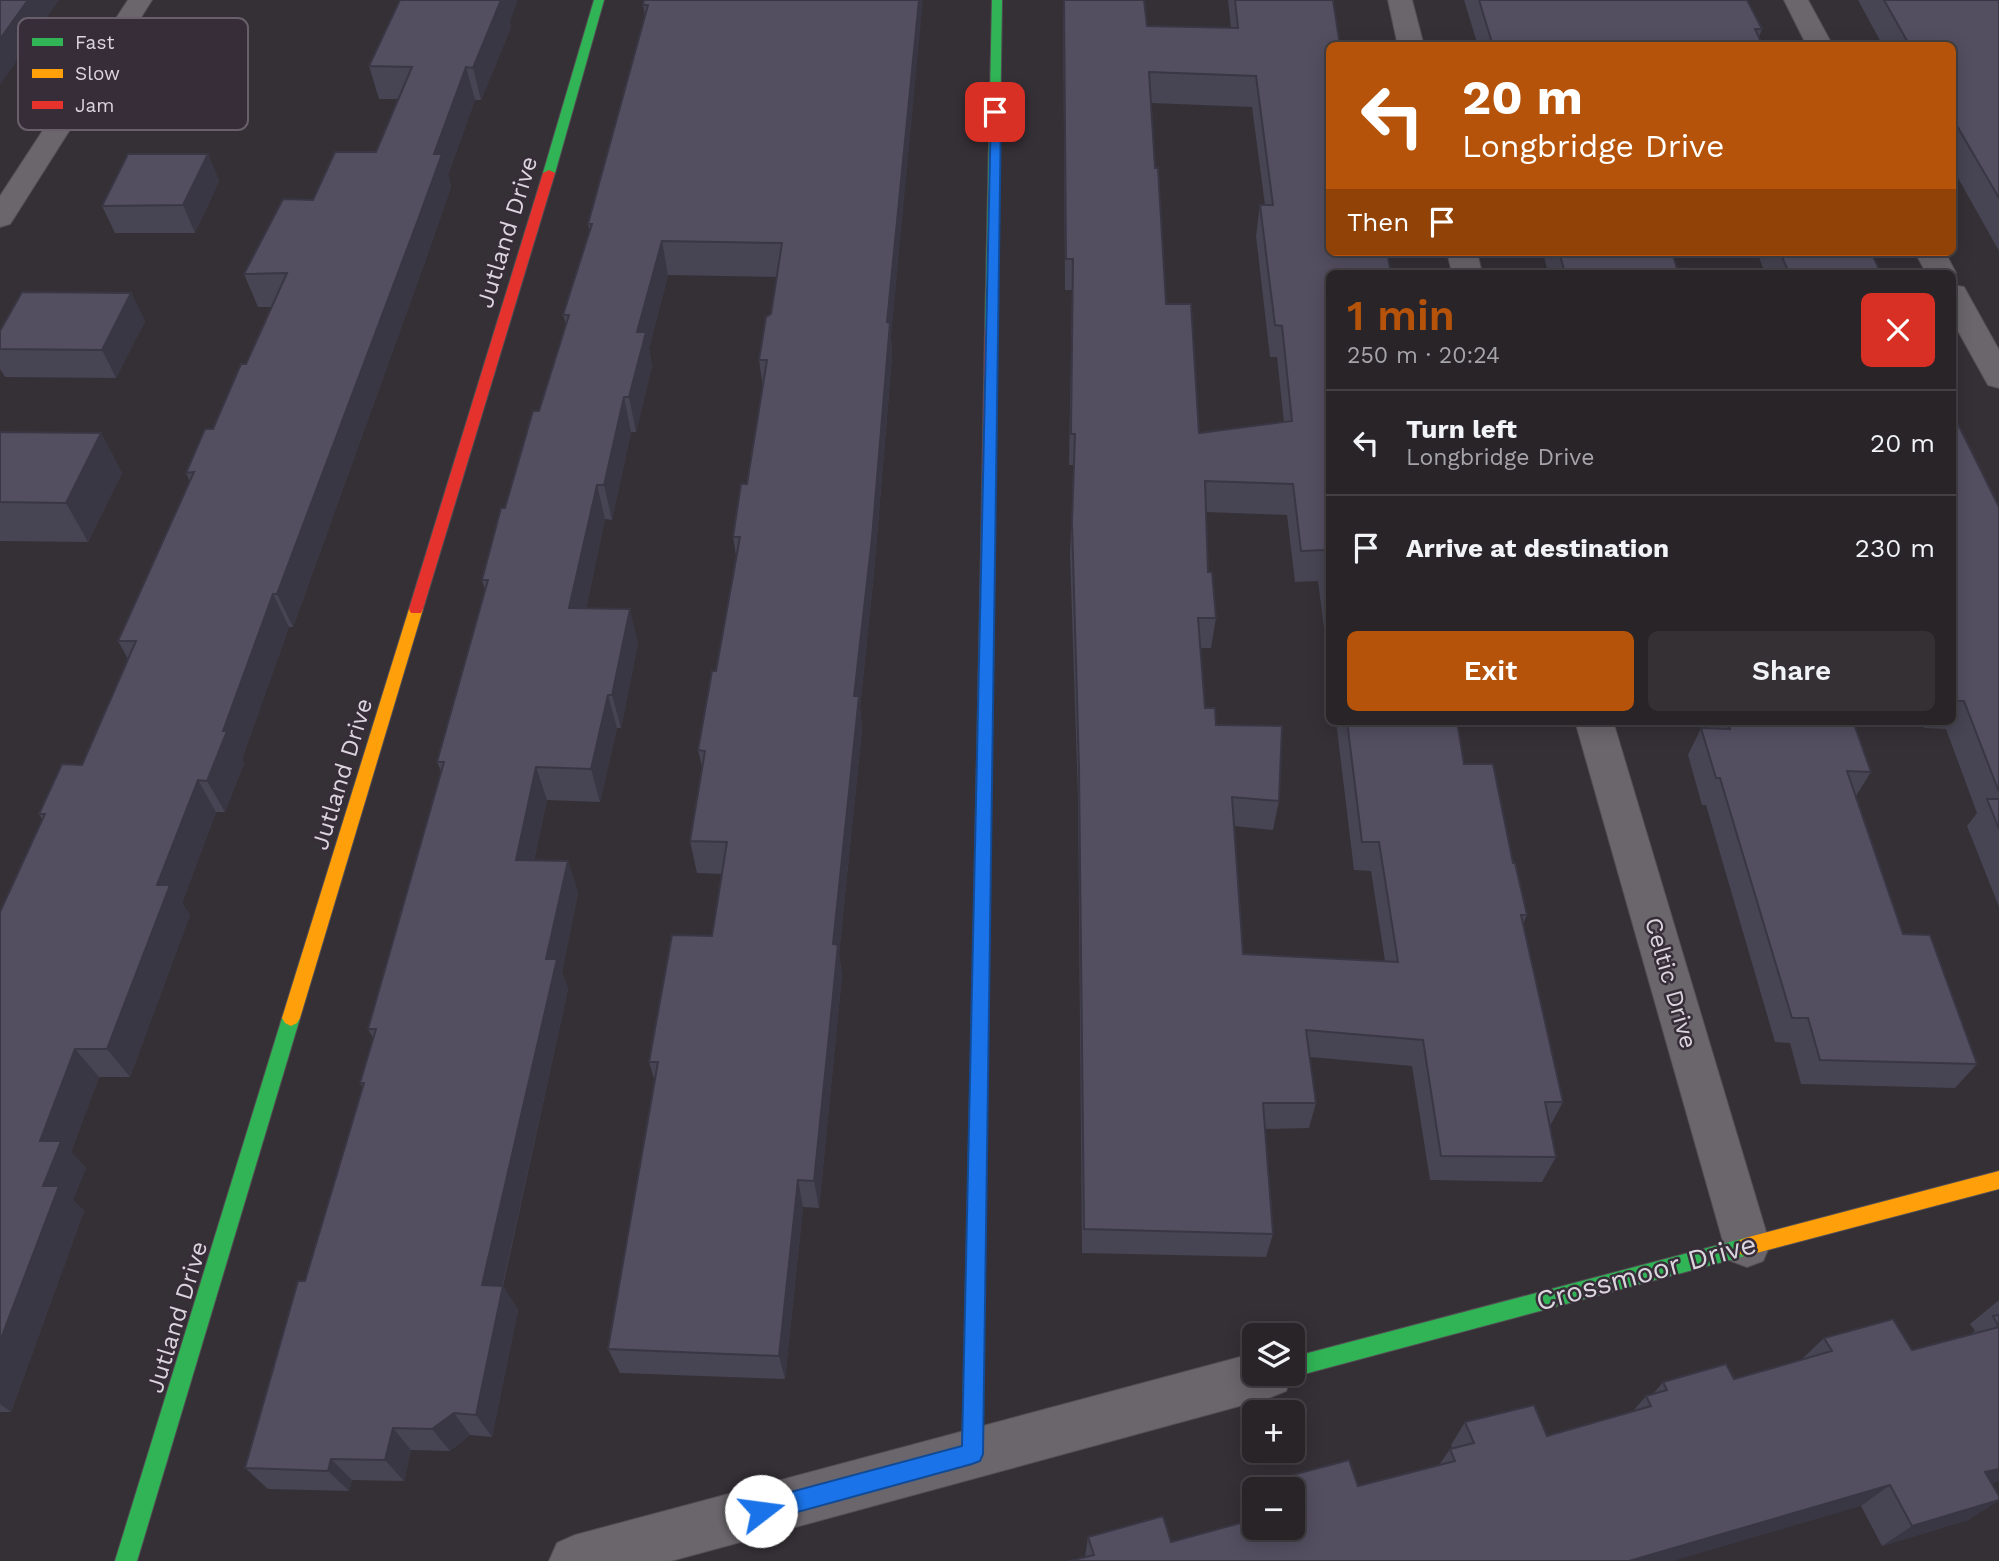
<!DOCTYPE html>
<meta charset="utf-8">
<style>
body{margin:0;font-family:"Work Sans",sans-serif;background:#343034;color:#f1f3f6;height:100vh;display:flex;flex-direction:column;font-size:26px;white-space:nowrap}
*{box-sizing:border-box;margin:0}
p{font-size:23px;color:#a5a4a8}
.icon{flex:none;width:38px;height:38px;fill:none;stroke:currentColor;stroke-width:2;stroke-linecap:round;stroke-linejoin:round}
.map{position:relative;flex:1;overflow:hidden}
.panel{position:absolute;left:1326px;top:270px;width:630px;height:455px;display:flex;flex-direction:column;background:#282428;border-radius:10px;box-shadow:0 4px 18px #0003,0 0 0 2px #444145}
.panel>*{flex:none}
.banner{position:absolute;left:1326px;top:42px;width:630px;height:214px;border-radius:10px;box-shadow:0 4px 18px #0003,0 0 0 2px #444145;background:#b45309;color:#fff;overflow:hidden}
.buttons{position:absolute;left:1242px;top:1323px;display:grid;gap:14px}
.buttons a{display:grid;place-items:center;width:63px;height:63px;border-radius:10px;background:#282428;box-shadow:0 4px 18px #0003,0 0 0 2px #444145;font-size:35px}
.pin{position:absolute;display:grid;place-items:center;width:60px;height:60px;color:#fff;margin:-30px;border-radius:14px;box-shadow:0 4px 10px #0006}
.me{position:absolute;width:77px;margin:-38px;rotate:75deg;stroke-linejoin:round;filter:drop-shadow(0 0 5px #0008)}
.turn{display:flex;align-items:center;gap:24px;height:147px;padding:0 21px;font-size:32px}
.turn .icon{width:91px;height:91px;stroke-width:2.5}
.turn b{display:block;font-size:49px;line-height:60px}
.then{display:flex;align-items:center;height:66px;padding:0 21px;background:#0003;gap:14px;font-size:26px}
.round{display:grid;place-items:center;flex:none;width:74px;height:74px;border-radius:10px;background:#343034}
.headline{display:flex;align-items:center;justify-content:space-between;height:119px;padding:0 21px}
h1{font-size:42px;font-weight:600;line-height:52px;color:#b45309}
.button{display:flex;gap:14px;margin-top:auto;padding:14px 21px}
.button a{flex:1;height:80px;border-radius:10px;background:#b45309;color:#fff;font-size:28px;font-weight:600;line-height:80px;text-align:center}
.button a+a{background:#343034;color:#f1f3f6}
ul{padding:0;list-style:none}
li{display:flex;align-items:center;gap:21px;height:105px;padding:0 21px;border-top:2px solid #444145}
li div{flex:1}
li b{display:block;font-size:26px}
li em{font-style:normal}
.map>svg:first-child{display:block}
</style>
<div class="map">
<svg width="1999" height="1561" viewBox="0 0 1999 1561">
<rect width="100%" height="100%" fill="#353036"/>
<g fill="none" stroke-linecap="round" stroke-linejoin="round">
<g stroke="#524e53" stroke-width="2">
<path id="street" d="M128,0H152L14,218L10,224L0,227V196Z
M1388,0H1412L1424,46H1398Z
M1784,0H1808L1833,46H1807Z
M1447,252H1477L1482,273H1452Z
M1915,252H1945L1956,273L1953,277V273H1926Z
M1953,285L1964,287L1999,350V388L1988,385L1953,322Z
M1575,721H1613L1770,1245L1763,1261L1747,1267L1731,1261L1724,1245Z
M1255,1353V1374H1293L1286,1391L1269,1398L671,1561H549L557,1543L575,1535Z"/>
</g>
<g stroke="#524e53" stroke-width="2">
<path id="fast" d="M594,0H604L555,173L545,175L543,173Z
M992,0H1002L997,330L991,334L985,330Z
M987,599L994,604L989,954L987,959L981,961L975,959L973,954L980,604Z
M291,1010L297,1013L300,1018L137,1561H115L282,1018L285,1013Z
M1745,1238L1752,1241L1755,1247L1752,1253L1745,1256L1293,1377L1286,1374H1293V1357Z"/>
</g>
<g stroke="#524e53" stroke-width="2">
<path id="slow" d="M416,604L423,609L300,1018L297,1023L291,1026L285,1023L282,1018L409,609Z
M981,947L987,949L989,954L982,1454L979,1461L972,1464L965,1461L962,1454L973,954L975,949Z
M1999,1171V1189L1745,1256L1738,1253L1735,1247L1738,1241L1745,1238Z"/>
</g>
<g stroke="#524e53" stroke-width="2">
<path id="jam" d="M549,170L555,173L423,609L421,613H411L409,609L543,173Z
M991,326L997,330L994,604L987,609L980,604L985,330Z"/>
</g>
<use href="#street" fill="#6a666b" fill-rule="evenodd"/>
<use href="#fast" fill="#30b455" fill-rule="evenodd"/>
<use href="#slow" fill="#ff9f0a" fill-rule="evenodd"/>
<use href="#jam" fill="#e5322d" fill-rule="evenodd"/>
</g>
<path fill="#474453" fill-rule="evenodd" d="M644,0L891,338L892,357L874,572L860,708L862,729L839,954L842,975L819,1208L803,1207L785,1379L620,1373L608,1349L655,1082L649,1062L712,936L722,874L697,873L690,841L702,767L698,750L716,671L736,556L733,537L747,484L763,388L759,360L771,314L777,277L668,275L649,348L652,366L636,432H631L612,520L605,519L586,609L638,643L621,728H617L600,802L547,800L534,860L568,861L578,893L562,972L568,989L503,1286L518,1310L492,1437L470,1435L450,1451L411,1450L404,1481L352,1480L349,1491L268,1489L245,1468L305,1281L363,1088L360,1083L373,1038L368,1029L441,771L437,762L485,590L482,580L505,508L539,411L566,324L563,315L590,232L588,224L645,16L643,5Z
M1063,0H1144L1147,26L1231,28L1228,0H1333L1330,273V676L1318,581L1295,582L1287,515L1206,512L1208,572L1216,618L1211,648H1200L1205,708L1216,725L1279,801L1273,830L1234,826L1243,954L1385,961L1371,871L1354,870L1336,721H1457L1464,764L1513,863L1527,915L1523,924L1563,1102L1550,1126L1556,1157L1542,1182L1430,1180L1412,1066L1310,1057L1316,1103L1309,1128L1265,1129L1273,1234L1266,1257L1082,1253L1078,798L1070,553L1074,465H1069L1072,290H1065ZM1151,103L1252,107L1265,205H1260L1256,236L1270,357H1277L1284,422L1199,433L1166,304L1155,168Z
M1464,0H1747L1762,29L1759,37L1763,46H1478Z
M1858,0H1999V251L1953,169V46H1883Z
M510,22L511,27L481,100H475L448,175L451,187L426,259L293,627H289L242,759L244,763L225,812H216L182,903L190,915L130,1077H99L71,1152L86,1168L73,1200L84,1211L11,1412H0V912L42,819L39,814L82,765L128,659L118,641L190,482L186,473L213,429L246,364L272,307H258L244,274L313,200L376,152L398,99H379L369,66Z
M208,154L219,181L195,233H115L102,206Z
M1543,252H1672L1677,268L1687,273H1548Z
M1757,252H1863L1881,273H1765Z
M131,293L145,321L116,378L5,377L0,369V331Z
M1953,414L1999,507V907L1967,826L1977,813L1946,729L1924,728L1921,721H1953Z
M0,432L101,433L122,473L88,542L0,541Z
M1705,721H1853L1871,772L1856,796L1903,934L1977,1064L1955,1088L1801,1084L1790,1043L1775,1042L1706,805H1702L1688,755L1701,728H1707Z
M1999,1300V1481L1991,1483L1999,1500L1968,1520L1882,1546L1861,1506L1085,1557L1088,1537L1171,1542L1255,1528L1293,1489H1272L1277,1479L1358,1486L1439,1465L1450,1449L1452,1448L1451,1445L1465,1422L1547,1436L1633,1411L1646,1396L1653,1394L1663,1382L1734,1379L1802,1359L1824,1338L1912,1350L1971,1334L1975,1331L1970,1324Z"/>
<path fill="#3a3744" d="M28,0H59L0,85V39Z
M501,0H518L510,22L511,27L481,100L473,68Z
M919,0H923L891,338L892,357L874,572L860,708L862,729L839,954L842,975L819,1208L814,1181L833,944L887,322Z
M466,67L475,100L448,175L451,187L426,259L293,627L277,594L434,154Z
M208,154L219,181L195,233L183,205Z
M662,241L668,275L649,348L652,366L636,432L629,397L637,332Z
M131,293L145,321L116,378L102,350Z
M624,397L631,432L612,520L604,485Z
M101,433L122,473L88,542L66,503Z
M597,485L605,519L579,642L569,608Z
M273,594L289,627L242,759L244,763L225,812L207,781L223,731Z
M630,609L638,643L621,728L612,695Z
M608,695L617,728L600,802L591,769Z
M536,767L547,800L527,892L516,860Z
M198,780L216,812L182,903L190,915L130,1077L107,1049L157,885Z
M568,861L578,893L562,972L568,989L497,1310L482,1285L546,959Z
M75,1049L99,1077L71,1152L86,1168L73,1200L84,1211L11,1412L0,1404V1341L43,1186L40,1141Z
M798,1180L803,1207L785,1379L779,1356Z
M503,1286L518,1310L492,1437L476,1415Z
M454,1413L470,1435L450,1451L432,1429Z
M393,1428L411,1450L404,1481L385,1460Z
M331,1459L352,1480L349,1491L328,1471Z
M1999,1469V1481L1953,1494L1985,1472Z
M1890,1485L1861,1506L1673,1561H1629Z
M1999,1500L1968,1520L1882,1546L1912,1526Z"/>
<path fill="#534f61" stroke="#3a3744" stroke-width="2" fill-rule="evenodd" d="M0,0H28L0,39Z
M400,0H501L473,68L466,67L434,154H442L416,225L277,594H273L223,731H227L207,781L198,780L157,885H170L107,1049H75L40,1141H61L43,1186H59L0,1341V912L45,814H39L62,764L82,765L136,641H118L194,472L186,473L205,429H213L241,364H246L287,273L244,274L283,199L313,200L335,152H376L412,67L369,66Z
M644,0H919L887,322L890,323L872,538L854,696H859L833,944L838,945L828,1045L814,1181L798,1180L779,1356L608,1349L658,1062H649L672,935L712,936L727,842L690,841L705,751L698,750L712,671H716L740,537H733L741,484H747L767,360H759L766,317L771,314L782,243L662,241L637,332H646L629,397H624L604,485H597L569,608L630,609L612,695H608L591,769L536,767L516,860L568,861L546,959H557L482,1285L503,1286L476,1415L454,1413L432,1429L393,1428L385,1460L331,1459L328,1471L245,1468L298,1281H305L364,1083H360L376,1029H368L444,762H437L488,580H482L501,508H505L533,411H539L569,315H563L592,224H588L648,5H643Z
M1064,0H1144L1147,26L1238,28L1235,0H1333L1340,46H1330V252H1387L1391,273H1330V592L1325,550L1301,551L1293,484L1205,481L1208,572H1212L1216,618H1198L1205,708H1215L1216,725L1282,726L1279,801L1232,797L1243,954L1398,962L1379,842H1362L1347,721H1457L1464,764H1493L1513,863H1515L1527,915H1521L1563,1102H1545L1556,1157L1441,1156L1423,1040L1306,1030L1316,1103H1263L1273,1234L1084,1229L1079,768L1072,522L1075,434H1071L1073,259H1066ZM1149,72L1256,76L1273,205H1260L1275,325L1282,326L1292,421L1199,433L1191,304H1166L1158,168H1155Z
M1479,0H1747L1762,29H1755L1763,46H1493Z
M1884,0H1999V198L1953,119V46H1910Z
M128,154H208L183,205L102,206Z
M1559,252H1672L1677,268H1686L1687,273H1565Z
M1780,252H1871L1881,273H1789Z
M22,292L131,293L102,350L0,349V331Z
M1953,414L1999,507V792L1964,701H1953Z
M0,432L101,433L66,503L0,502Z
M1727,721H1853L1871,772L1847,771L1903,934L1930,935L1977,1064L1820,1060L1808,1018H1792L1720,778H1716L1701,728L1730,729Z
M1987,799H1999V829Z
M1999,1315V1469L1985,1472L1999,1496V1500L1912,1526L1890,1485L1629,1561H1069L1094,1555L1088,1537L1163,1516L1171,1542L1255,1519V1528H1293V1489H1280L1277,1479L1349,1460L1358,1486L1455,1461L1450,1449L1474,1443L1465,1422L1534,1405L1547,1436L1651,1406L1646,1396L1667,1390L1663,1382L1726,1364L1734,1379L1832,1351L1824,1338L1893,1319L1912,1350L1999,1327L1993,1316Z"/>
<path fill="#1a73e8" stroke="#114b97" stroke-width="2" d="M991,109L1001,112L983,1454L980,1461L972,1464L761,1522L753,1518L750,1511L753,1503L761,1500L962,1446Z"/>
<g text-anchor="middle" stroke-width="5" stroke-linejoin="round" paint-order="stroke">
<g font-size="24" fill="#dbd5dd" stroke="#372d39">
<text transform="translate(507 232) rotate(-73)" y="8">Jutland Drive</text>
<text transform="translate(342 774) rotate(-73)" y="8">Jutland Drive</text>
<text transform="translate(1671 983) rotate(74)" y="8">Celtic Drive</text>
<text transform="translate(177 1317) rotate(-73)" y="8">Jutland Drive</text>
</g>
<g font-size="28" fill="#dbd5dd" stroke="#372d39">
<text transform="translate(1646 1272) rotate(-15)" y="10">Crossmoor Drive</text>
</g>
</g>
<rect x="18" y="18" width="230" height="112" rx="10" fill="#372d39" stroke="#685f6a" stroke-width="2"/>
<rect x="32" y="38" width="31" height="8" fill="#30b455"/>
<rect x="32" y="69" width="31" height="9" fill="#ff9f0a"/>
<rect x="32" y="101" width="31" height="8" fill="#e5322d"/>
<g font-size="19" fill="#dbd5dd">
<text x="75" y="49">Fast</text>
<text x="75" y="80">Slow</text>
<text x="75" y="112">Jam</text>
</g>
</svg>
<div class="buttons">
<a><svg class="icon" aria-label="layers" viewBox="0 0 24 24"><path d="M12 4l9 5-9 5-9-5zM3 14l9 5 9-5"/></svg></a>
<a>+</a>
<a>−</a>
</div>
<div class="pin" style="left:995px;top:112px;background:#d93025"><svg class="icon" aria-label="arrive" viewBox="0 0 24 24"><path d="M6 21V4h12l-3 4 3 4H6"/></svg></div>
<svg class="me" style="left:761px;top:1511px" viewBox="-20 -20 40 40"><circle r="19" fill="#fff"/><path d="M0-13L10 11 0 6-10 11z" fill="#1a73e8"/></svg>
<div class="banner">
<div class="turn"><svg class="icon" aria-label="left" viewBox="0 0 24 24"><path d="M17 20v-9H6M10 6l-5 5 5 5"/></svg><div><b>20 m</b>Longbridge Drive</div></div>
<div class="then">Then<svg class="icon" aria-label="arrive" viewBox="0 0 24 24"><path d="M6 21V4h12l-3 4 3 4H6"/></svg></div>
</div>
<section class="panel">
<div class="headline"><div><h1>1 min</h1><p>250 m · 20:24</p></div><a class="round" style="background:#d93025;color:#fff"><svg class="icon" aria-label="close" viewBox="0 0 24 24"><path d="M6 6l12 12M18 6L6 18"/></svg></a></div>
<ul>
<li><svg class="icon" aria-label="left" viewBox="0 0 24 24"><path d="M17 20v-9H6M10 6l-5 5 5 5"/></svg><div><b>Turn left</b><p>Longbridge Drive</p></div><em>20 m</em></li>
<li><svg class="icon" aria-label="arrive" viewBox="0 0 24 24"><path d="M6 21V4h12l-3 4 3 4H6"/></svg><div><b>Arrive at destination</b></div><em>230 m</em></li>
</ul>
<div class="button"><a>Exit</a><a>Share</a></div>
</section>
</div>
